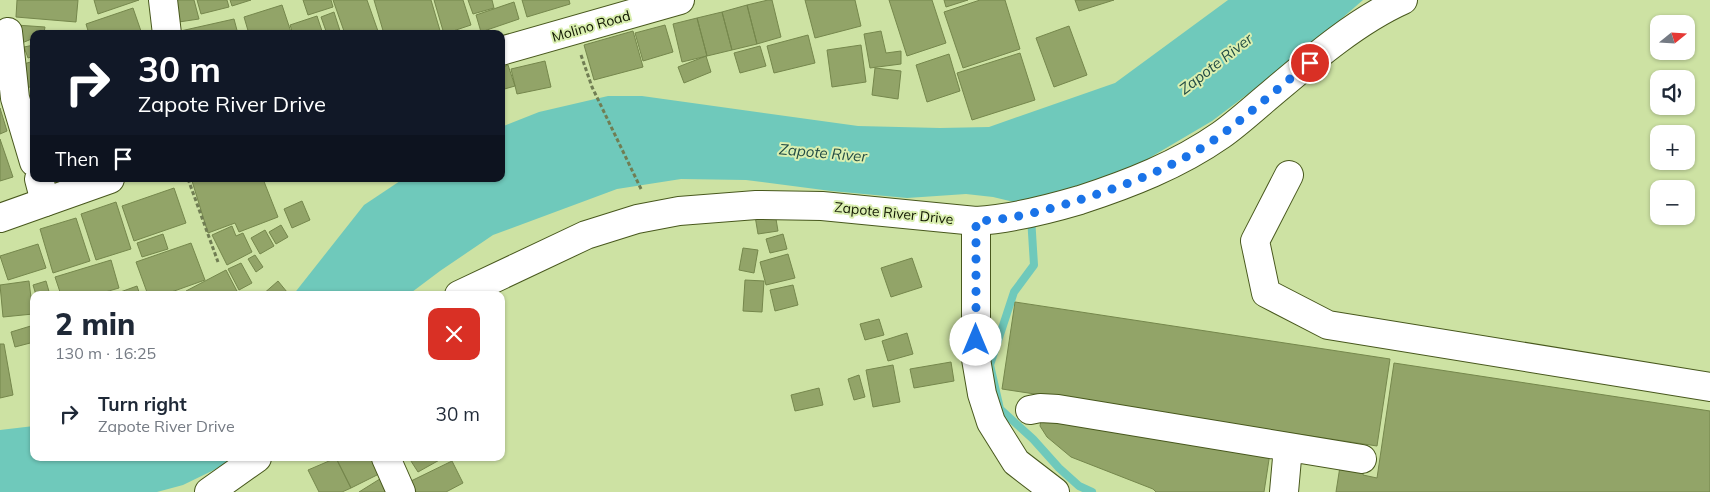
<!DOCTYPE html>
<meta charset="utf-8">
<style>
body{margin:0;font-family:Mulish,sans-serif;background:#f2f2f3;color:#1f2937;height:100vh;display:flex;flex-direction:column;font-size:19px;white-space:nowrap}
*{box-sizing:border-box;margin:0}
p{font-size:16px;color:#747a83}
.icon{flex:none;width:28px;height:28px;fill:none;stroke:currentColor;stroke-width:2;stroke-linecap:round;stroke-linejoin:round}
.map{position:relative;flex:1;overflow:hidden}
.panel{position:absolute;left:30px;top:291px;width:475px;height:170px;display:flex;flex-direction:column;background:#fff;border-radius:10px;box-shadow:0 1px 4px #0004}
.panel>*{flex:none}
.hud{position:absolute;left:30px;top:30px;width:475px;height:152px;border-radius:10px;box-shadow:0 1px 4px #0004;background:#111827;color:#fff;overflow:hidden}
.needle{width:32px;rotate:72deg}
.fabs{position:absolute;left:1650px;top:15px;display:grid;gap:10px}
.fabs a{display:grid;place-items:center;width:45px;height:45px;border-radius:10px;background:#fff;box-shadow:0 1px 4px #0004;font-size:25px}
.pin{position:absolute;display:grid;place-items:center;width:42px;height:42px;color:#fff;margin:-21px;border:2px solid #fff;border-radius:50%;box-shadow:0 1px 5px #0007}
.me{position:absolute;width:55px;margin:-28px;rotate:0deg;stroke-linejoin:round;filter:drop-shadow(0 0 4px #0008)}
.turn{display:flex;align-items:center;gap:18px;height:105px;padding:0 25px;font-size:22px}
.turn .icon{width:65px;height:65px;stroke-width:2.5}
.turn b{display:block;font-size:35px;line-height:42px}
.then{display:flex;align-items:center;height:48px;padding:0 25px;background:#0003;gap:10px;font-size:19px}
.round{display:grid;place-items:center;flex:none;width:52px;height:52px;border-radius:10px;background:#f2f2f3}
.summary{display:flex;align-items:center;justify-content:space-between;height:85px;padding:0 25px}
h1{font-size:30px;font-weight:800;line-height:38px}
ul{padding:0;list-style:none}
li{display:flex;align-items:center;gap:15px;height:75px;padding:0 25px}
li div{flex:1}
li b{display:block;font-size:19px}
li em{font-style:normal}
.map>svg:first-child{display:block}
</style>
<div class="map">
<svg width="1710" height="492" viewBox="0 0 1710 492">
<rect width="100%" height="100%" fill="#cde2a3"/>
<path fill="#6fc9bb" d="M1228,0H1363L1302,53L1212,121L1134,167L1030,206L993,197L966,194L907,198L831,191L746,180L681,179L617,189L493,235L440,271L408,295H293L364,205L403,179H501V127L539,112L608,96H642L858,126L940,128L989,127L1115,83Z
M34,426V458H233L218,468L183,485L157,492H0V430Z"/>
<g fill="none" stroke-linecap="round" stroke-linejoin="round">
<path stroke="#6fc9bb" stroke-width="8" d="M1031,217L1034,265L1014,292L990,365L1000,409L1033,439L1059,468L1079,486L1092,492"/>
</g>
<path fill="#92a468" stroke="#75874c" d="M17,0H78L76,22L16,17Z
M94,0H139L98,14Z
M167,0H194L199,19L172,23Z
M197,0H227L229,7L201,14Z
M230,0H251L232,6Z
M303,0H331L333,7L308,15Z
M333,0H367L379,34H345Z
M374,0H431L441,34H384Z
M434,0H463L471,25L444,34Z
M468,0H492L494,8L473,14Z
M522,0H569L570,4L527,17Z
M768,0H772L781,37L757,44L747,5Z
M805,0H855L861,26L815,38Z
M889,0H932L946,43L907,56Z
M944,0H968L946,7Z
M980,0H1005L1020,49L963,68L944,12Z
M1075,0H1114L1079,11Z
M514,2L519,19L481,32L476,15Z
M282,5L291,32L286,34H249L244,17Z
M747,5L757,44L732,50L722,12Z
M133,8L142,34H89L86,24Z
M334,12L341,34H327L321,17Z
M722,12L732,50L707,56L697,18Z
M317,16L323,34H293L290,25Z
M697,18L707,56L682,62L673,24Z
M234,19L238,34H176V32Z
M16,25L45,27L44,33L34,34V38L17,45Z
M665,25L673,52L643,61L635,33Z
M1069,26L1087,75L1054,87L1036,38Z
M633,31L643,67L594,80L584,45Z
M881,31L886,53L901,51V64L870,68L864,34Z
M808,35L815,63L774,73L767,46Z
M34,45V56L28,58L24,47Z
M861,45L866,82L832,87L827,50Z
M760,46L766,66L740,73L734,53Z
M1020,53L1035,100L972,120L957,73Z
M949,54L960,91L927,102L916,65Z
M706,56L711,72L684,83L678,67Z
M34,61V86L26,88L20,65Z
M545,61L551,87L517,94L511,69Z
M508,65L515,86L501,90V68Z
M875,68L901,71L898,99L872,95Z
M34,98V133L24,101Z
M0,108L7,131L0,134Z
M0,139L13,177L0,181Z
M198,179H263L278,217L239,232L235,223L208,233L192,181Z
M174,188L186,223L134,241L122,206Z
M302,201L310,220L292,228L284,209Z
M116,202L131,249L96,260L81,214Z
M775,213L778,231L758,234L755,216Z
M76,218L90,261L53,273L40,229Z
M281,225L288,237L276,244L269,232Z
M232,226L236,236L243,233L252,252L227,265L212,235Z
M265,230L274,246L260,254L251,238Z
M163,234L168,249L142,257L137,243Z
M783,234L787,249L770,253L766,239Z
M191,243L205,280L163,295H148L136,262Z
M38,244L46,268L8,280L0,256Z
M743,248L758,250L754,273L739,270Z
M788,254L795,278L766,285L760,262Z
M255,255L263,267L256,272L248,259Z
M912,258L922,287L891,297L881,268Z
M111,260L119,288L95,295H61L55,277Z
M241,263L252,283L239,290L228,269Z
M226,270L239,295H187L186,291Z
M745,280L764,281L762,312L743,311Z
M29,281L33,314L3,317L0,285Z
M46,281L50,295H36L33,285Z
M278,281L287,292L283,295H262Z
M793,285L798,305L775,311L770,290Z
M137,286L140,295H112Z
M1015,302L1390,359L1377,446L1002,389Z
M879,319L884,335L865,340L860,324Z
M34,325V342L15,347L11,332Z
M907,333L913,354L888,361L882,341Z
M0,344H4L13,395L0,398Z
M951,362L954,381L914,388L910,369Z
M1394,363L1710,411V492H1336L1341,460L1364,463L1363,475L1377,478Z
M893,365L900,402L873,407L866,370Z
M859,375L865,397L854,400L848,379Z
M819,388L823,405L795,411L791,395Z
M1042,414L1270,453L1264,492H1156L1153,489L1071,457L1047,437L1040,426Z
M336,458L351,488L342,492H319L308,470Z
M336,458H371L379,474L351,488Z
M409,458H443L418,472Z
M452,461L463,483L446,492H416L411,481Z
M383,477L393,492H359Z"/>
<g fill="none" stroke-linecap="round" stroke-linejoin="round">
<g stroke="#48581d" stroke-width="30">
<path id="minor" d="M163,0L167,34
M8,32L15,98L34,162
M1289,175L1255,241L1266,293L1328,325L1710,387
M39,179L45,202
M976,221V359L982,394L991,422L1016,462L1055,492
M1030,410L1040,408L1058,409L1362,459
M386,458L401,492
M1284,492L1288,447"/>
</g>
<g stroke="#48581d" stroke-width="30">
<path id="major" d="M501,51L680,0
M0,218L110,179
M459,295L586,235L637,219L679,211L756,205L822,206L976,221C1011,219 1046,210 1080,200C1129,184 1178,165 1221,135C1238,123 1254,108 1271,94C1310,61 1356,21 1403,0
M209,492L257,458"/>
</g>
<path stroke="#707d53" stroke-width="3" stroke-dasharray="4 2.5" stroke-linecap="butt" d="M581,55L592,87L642,191
M188,179L218,262"/>
<use href="#minor" stroke="#fff" stroke-width="28"/>
<use href="#major" stroke="#fff" stroke-width="28"/>
</g>
<g fill="none" stroke-linecap="round" stroke-linejoin="round">
<path stroke="#1a73e8" stroke-width="9" stroke-dasharray="0 16.2" d="M976,340V221C1010,220 1044,211 1076,201C1127,185 1178,166 1221,135C1252,112 1280,86 1310,63"/>
</g>
<g text-anchor="middle" stroke-width="4" stroke-linejoin="round" paint-order="stroke">
<g font-size="14" fill="#121802" stroke="#daefb0">
<text transform="translate(591 26) rotate(-16)" y="5">Molino Road</text>
<text transform="translate(894 213) rotate(6)" y="5">Zapote River Drive</text>
</g>
<g font-size="15" font-style="italic" fill="#234c45" stroke="#daefb0">
<text transform="translate(1216 64) rotate(-38)" y="5">Zapote River</text>
<text transform="translate(823 153) rotate(5)" y="5">Zapote River</text>
</g>
</g>
</svg>
<div class="fabs">
<a><svg class="needle" viewBox="-14 -14 28 28"><path d="M0-13l5 13h-10z" fill="#e53935"/><path d="M0 13l5-13h-10z" fill="#747a83"/></svg></a>
<a><svg class="icon" aria-label="sound" viewBox="0 0 24 24"><path d="M4 9h4l5-4v14l-5-4H4zM17 9q2 3 0 6"/></svg></a>
<a>+</a>
<a>−</a>
</div>
<div class="pin" style="left:1310px;top:63px;background:#d93025"><svg class="icon" aria-label="arrive" viewBox="0 0 24 24"><path d="M6 21V4h12l-3 4 3 4H6"/></svg></div>
<svg class="me" style="left:976px;top:340px" viewBox="-20 -20 40 40"><circle r="19" fill="#fff"/><path d="M0-13L10 11 0 6-10 11z" fill="#1a73e8"/></svg>
<div class="hud">
<div class="turn"><svg class="icon" aria-label="right" viewBox="0 0 24 24"><path d="M7 20v-9h11M14 6l5 5-5 5"/></svg><div><b>30 m</b>Zapote River Drive</div></div>
<div class="then">Then<svg class="icon" aria-label="arrive" viewBox="0 0 24 24"><path d="M6 21V4h12l-3 4 3 4H6"/></svg></div>
</div>
<section class="panel">
<div class="summary"><div><h1>2 min</h1><p>130 m · 16:25</p></div><a class="round" style="background:#d93025;color:#fff"><svg class="icon" aria-label="close" viewBox="0 0 24 24"><path d="M6 6l12 12M18 6L6 18"/></svg></a></div>
<ul>
<li><svg class="icon" aria-label="right" viewBox="0 0 24 24"><path d="M7 20v-9h11M14 6l5 5-5 5"/></svg><div><b>Turn right</b><p>Zapote River Drive</p></div><em>30 m</em></li>
</ul>
</section>
</div>
